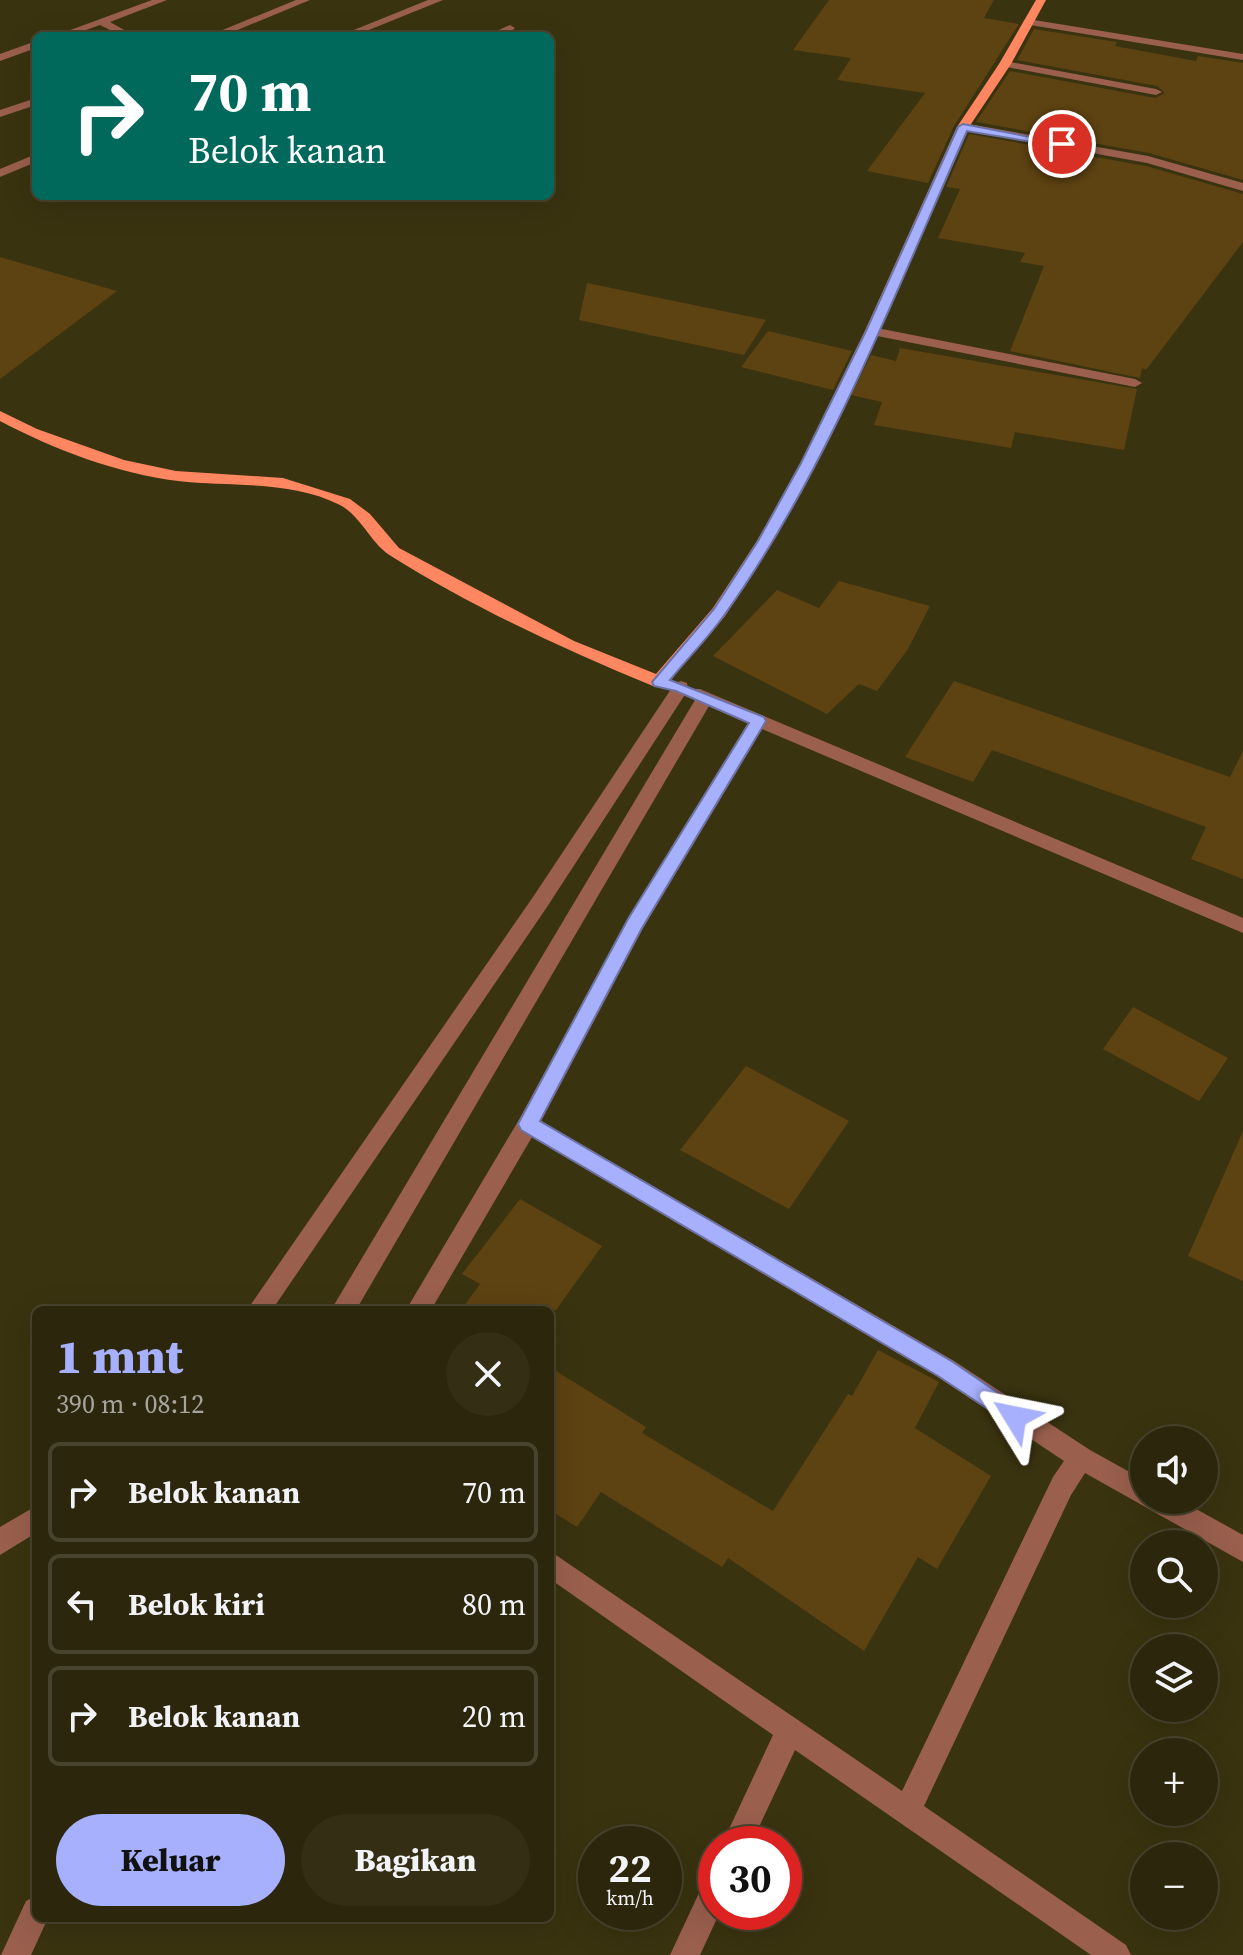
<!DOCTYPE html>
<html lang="id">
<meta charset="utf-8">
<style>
body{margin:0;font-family:"Source Serif 4",serif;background:#342e15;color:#f1f3f6;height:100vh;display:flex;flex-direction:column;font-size:30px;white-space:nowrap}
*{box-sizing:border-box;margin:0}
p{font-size:26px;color:#a6a59d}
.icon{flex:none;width:44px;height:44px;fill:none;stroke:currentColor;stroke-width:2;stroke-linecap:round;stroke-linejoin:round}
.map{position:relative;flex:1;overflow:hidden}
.drawer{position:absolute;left:32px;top:1306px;width:522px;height:616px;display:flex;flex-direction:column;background:#2c260c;border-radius:12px;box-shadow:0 8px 32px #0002,0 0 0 2px #48432d}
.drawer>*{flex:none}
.guide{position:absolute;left:32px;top:32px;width:522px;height:168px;border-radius:12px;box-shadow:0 8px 32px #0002,0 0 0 2px #48432d;background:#00695c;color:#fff;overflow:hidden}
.tools{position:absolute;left:1130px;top:1426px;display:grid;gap:16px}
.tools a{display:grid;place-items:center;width:88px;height:88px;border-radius:50%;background:#2c260c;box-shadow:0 8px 32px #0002,0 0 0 2px #48432d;font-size:40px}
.speed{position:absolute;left:578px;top:1826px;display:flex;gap:16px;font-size:40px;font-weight:700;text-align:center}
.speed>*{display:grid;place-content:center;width:104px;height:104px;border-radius:50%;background:#2c260c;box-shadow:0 8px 32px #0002,0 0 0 2px #48432d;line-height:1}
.speed small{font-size:20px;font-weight:400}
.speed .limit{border:12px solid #d22;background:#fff;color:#111}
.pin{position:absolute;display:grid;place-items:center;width:68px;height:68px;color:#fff;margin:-34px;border:4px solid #fff;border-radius:50%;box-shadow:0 2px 8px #0007}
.me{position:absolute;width:88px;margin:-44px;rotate:305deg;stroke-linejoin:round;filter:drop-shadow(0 0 6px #0008)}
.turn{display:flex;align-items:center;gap:28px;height:168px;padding:0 24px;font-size:36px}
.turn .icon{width:104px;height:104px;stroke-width:2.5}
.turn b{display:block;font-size:56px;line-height:68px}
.round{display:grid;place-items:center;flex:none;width:84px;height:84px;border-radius:42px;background:#342e15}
.head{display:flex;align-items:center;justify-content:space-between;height:136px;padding:0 24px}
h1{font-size:48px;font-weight:800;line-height:60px;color:#a7b0fc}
.cta{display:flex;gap:16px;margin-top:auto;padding:16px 24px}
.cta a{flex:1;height:92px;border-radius:48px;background:#a7b0fc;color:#111;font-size:32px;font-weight:800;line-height:92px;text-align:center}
.cta a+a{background:#342e15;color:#f1f3f6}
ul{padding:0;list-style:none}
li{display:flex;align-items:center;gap:24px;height:100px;margin:0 16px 12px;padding:0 8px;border:4px solid #48432d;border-radius:12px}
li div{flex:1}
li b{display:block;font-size:30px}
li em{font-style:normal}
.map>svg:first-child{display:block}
</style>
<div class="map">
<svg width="1243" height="1955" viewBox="0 0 1243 1955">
<rect width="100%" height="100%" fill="#3a3310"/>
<path fill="#5d4212" d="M829,0H994L984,18L1019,24L954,126L928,183L867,171L925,93L837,80L851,58L793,50Z
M1034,29L1117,42L1115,46L1196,61L1198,56L1243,63V180L1149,153L976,122L1010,71L1155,98L1165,93L1157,86L1017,60Z
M969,134L1146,166L1243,194V242L1146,370L1142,368L1140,378L1010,351L1044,266L1020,262L1025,253L938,238L960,189L946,187Z
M0,257L117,291L0,379Z
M587,283L766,320L744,355L579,320Z
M768,331L852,351L833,390L741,367Z
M900,348L1137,389L1124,450L1015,432L1011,448L874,425L882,402L851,395L871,355L896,361Z
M839,581L930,606L908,649L877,691L859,684L827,714L713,656L777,590L819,608Z
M954,681L1230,777L1243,751V879L1191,859L1206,827L992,750L973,782L905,757Z
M1133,1007L1228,1058L1199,1101L1103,1049Z
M746,1066L849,1121L789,1209L680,1150Z
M1243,1131V1281L1188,1256Z
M520,1199L602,1246L556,1310H461L480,1284L462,1274Z
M878,1350L939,1382L915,1428L991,1476L937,1569L918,1557L864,1651L728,1558L722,1567L601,1492L577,1527L550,1510V1367L646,1427L642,1433L773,1511L848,1394L852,1396Z"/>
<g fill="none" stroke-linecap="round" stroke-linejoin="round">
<path fill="#9a5f4d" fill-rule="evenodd" d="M152,0H167L110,22L135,36H122L100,25L69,36H54Z
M296,0H310L223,36H208Z
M428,0H443L354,36H339Z
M1028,19L1243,54V60L1024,24L1023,22Z
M510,25L515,28C507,36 496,36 485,36Z
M36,41V48L0,61V54Z
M1005,61L1156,89L1162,92L1156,95L1001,66L999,64Z
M36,98V105L0,117V110Z
M963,123L1148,156L1243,183V191L1147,163L959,129L957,127Z
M36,154V162L0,177V169Z
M872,327L1135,379L1142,383L1135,387L867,334V328Z
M681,681L687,683L688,689H700L1243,918V933L762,729L643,928L541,1121L954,1361L1090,1450L1144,1480V1500H1180L1243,1535V1562L1085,1473L1071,1495L924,1806L1126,1945L1131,1955H1091L795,1750L751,1844H722L773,1735L550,1579V1551L902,1791L1053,1477L1064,1461L938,1377L532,1137L431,1310H406L520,1118L628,919L748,723L709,706L356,1310H331L695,700L686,693L547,907L272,1310H247L533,897L675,683Z
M36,1506V1533L0,1555V1527Z
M716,1874V1912H720L700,1955H670L706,1878Z
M36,1896V1918H48L31,1955H1L26,1901Z"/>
<path fill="#fe8761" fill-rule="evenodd" d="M1036,0H1046L1011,64L969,127L879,331L815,463L773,541L725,616L665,686H653C563,649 474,608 391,556C371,544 362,517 340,505C291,480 231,487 178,481C118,474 53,449 0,421V411L37,429L124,460L176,471L283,478L350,499L370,514L399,548L574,641L656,674L713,608L757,541L801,463L865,331L957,127L999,64Z"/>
</g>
<path fill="#a7b0fc" stroke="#6d72a4" stroke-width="2" d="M963,124L1067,144L1062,147L967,131C896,291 827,472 725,614C709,637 688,658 670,680L764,717L766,721L642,928L540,1121L953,1362L1023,1410L1026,1417L1023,1424L1015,1427L938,1376L521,1130L518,1124L628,919L749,723L676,691L654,686L652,682L714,609L758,541L801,463L866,331L958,127Z"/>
</svg>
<div class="tools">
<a><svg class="icon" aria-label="sound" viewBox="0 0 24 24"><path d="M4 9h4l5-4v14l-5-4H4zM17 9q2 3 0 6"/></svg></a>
<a><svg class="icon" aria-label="search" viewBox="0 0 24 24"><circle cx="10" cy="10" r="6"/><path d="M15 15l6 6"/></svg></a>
<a><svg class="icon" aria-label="layers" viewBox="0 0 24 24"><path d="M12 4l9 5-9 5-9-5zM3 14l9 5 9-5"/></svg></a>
<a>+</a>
<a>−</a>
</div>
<div class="speed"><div>22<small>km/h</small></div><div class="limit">30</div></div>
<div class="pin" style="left:1062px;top:144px;background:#d93025"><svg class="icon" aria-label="arrive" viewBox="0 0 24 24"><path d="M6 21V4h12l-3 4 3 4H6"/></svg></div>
<svg class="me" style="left:1015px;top:1417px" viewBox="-20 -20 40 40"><path d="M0-17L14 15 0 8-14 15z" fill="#a7b0fc" stroke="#fff" stroke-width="4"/></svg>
<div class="guide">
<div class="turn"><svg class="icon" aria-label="right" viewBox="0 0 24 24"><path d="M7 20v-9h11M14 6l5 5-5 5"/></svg><div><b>70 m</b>Belok kanan</div></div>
</div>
<section class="drawer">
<div class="head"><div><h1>1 mnt</h1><p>390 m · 08:12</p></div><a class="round"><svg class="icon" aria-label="close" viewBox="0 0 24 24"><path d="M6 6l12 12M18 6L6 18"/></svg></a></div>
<ul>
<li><svg class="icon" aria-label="right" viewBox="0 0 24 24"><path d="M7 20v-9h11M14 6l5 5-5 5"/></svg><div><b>Belok kanan</b></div><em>70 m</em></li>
<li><svg class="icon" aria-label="left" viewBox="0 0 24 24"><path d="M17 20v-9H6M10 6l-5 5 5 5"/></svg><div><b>Belok kiri</b></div><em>80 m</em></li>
<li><svg class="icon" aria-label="right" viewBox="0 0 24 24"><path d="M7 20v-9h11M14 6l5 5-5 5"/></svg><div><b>Belok kanan</b></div><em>20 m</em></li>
</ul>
<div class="cta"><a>Keluar</a><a>Bagikan</a></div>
</section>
</div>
